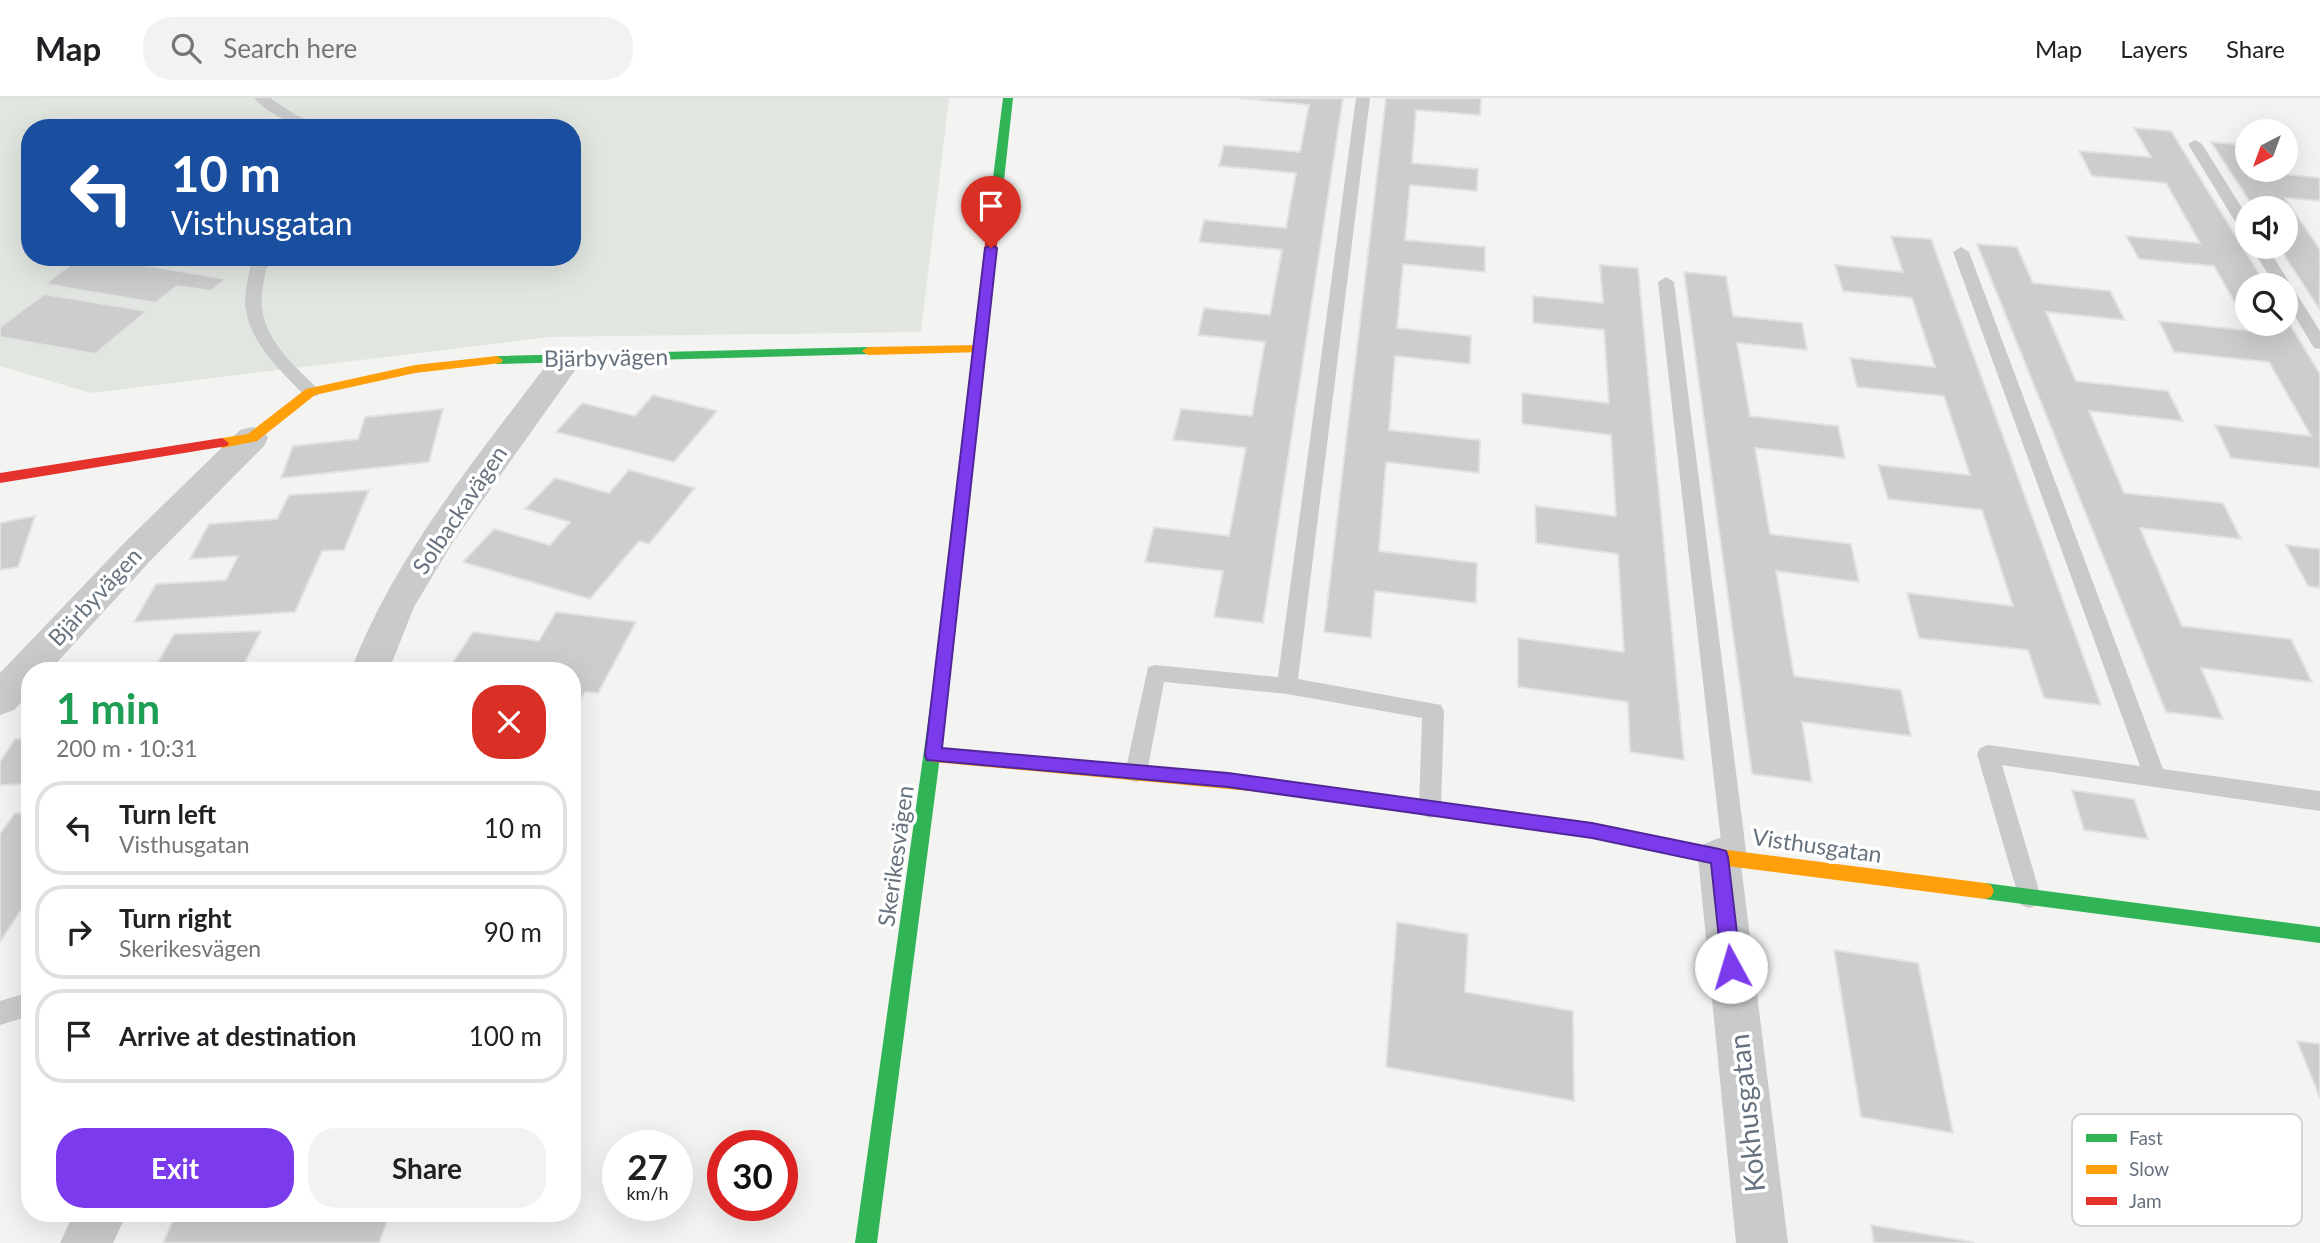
<!DOCTYPE html>
<meta charset="utf-8">
<style>
body{margin:0;font-family:Lato,sans-serif;background:#f2f2f2;color:#202124;height:100vh;display:flex;flex-direction:column;font-size:26px;white-space:nowrap}
*{box-sizing:border-box;margin:0}
p{font-size:23px;color:#757577}
.icon{flex:none;width:38px;height:38px;fill:none;stroke:currentColor;stroke-width:2;stroke-linecap:round;stroke-linejoin:round}
.map{position:relative;flex:1;overflow:hidden}
.side{position:absolute;left:21px;top:564px;width:560px;height:560px;display:flex;flex-direction:column;background:#fff;border-radius:28px;box-shadow:0 7px 28px #0002}
.side>*{flex:none}
.hud{position:absolute;left:21px;top:21px;width:560px;height:147px;border-radius:28px;box-shadow:0 7px 28px #0002;background:#1a4fa0;color:#fff;overflow:hidden}
.needle{width:46px;rotate:221deg}
.buttons{position:absolute;left:2235px;top:21px;display:grid;gap:14px}
.buttons a{display:grid;place-items:center;width:63px;height:63px;border-radius:50%;background:#fff;box-shadow:0 7px 28px #0002;font-size:35px}
.speed{position:absolute;left:602px;top:1032px;display:flex;gap:14px;font-size:35px;font-weight:700;text-align:center}
.speed>*{display:grid;place-content:center;width:91px;height:91px;border-radius:50%;background:#fff;box-shadow:0 7px 28px #0002;line-height:1}
.speed small{font-size:18px;font-weight:400}
.speed .limit{border:10px solid #d22;background:#fff;color:#111}
.pin{position:absolute;display:grid;place-items:center;width:60px;height:60px;color:#fff;margin:-72px -30px;border-radius:50% 50% 50% 0;rotate:-45deg;box-shadow:0 0 7px #0007}
.pin .icon{rotate:45deg}
.me{position:absolute;width:77px;margin:-38px;rotate:354deg;stroke-linejoin:round;filter:drop-shadow(0 0 5px #0008)}
.turn{display:flex;align-items:center;gap:24px;height:147px;padding:0 35px;font-size:32px}
.turn .icon{width:91px;height:91px;stroke-width:2.5}
.turn b{display:block;font-size:49px;line-height:60px}
.round{display:grid;place-items:center;flex:none;width:74px;height:74px;border-radius:28px;background:#f2f2f2}
.head{display:flex;align-items:center;justify-content:space-between;height:119px;padding:0 35px}
h1{font-size:42px;font-weight:700;line-height:52px;color:#1e9e55}
.button{display:flex;gap:14px;margin-top:auto;padding:14px 35px}
.button a{flex:1;height:80px;border-radius:28px;background:#7c3aed;color:#fff;font-size:28px;font-weight:700;line-height:80px;text-align:center}
.button a+a{background:#f2f2f2;color:#202124}
ul{padding:0;list-style:none}
li{display:flex;align-items:center;gap:21px;height:94px;margin:0 14px 10px;padding:0 21px;border:4px solid #e0e0e0;border-radius:28px}
li div{flex:1}
li b{display:block;font-size:26px}
li em{font-style:normal}
header{display:flex;align-items:center;gap:42px;box-sizing:border-box;height:98px;padding:0 35px;background:#fff;border-bottom:2px solid #e0e0e0}
header strong{font-size:33px}
nav{display:flex;gap:38px;margin-inline-start:auto;font-size:24px}
.search{width:490px;height:63px;background:#f2f2f2;display:flex;align-items:center;gap:18px;box-sizing:border-box;padding:0 24px;border-radius:28px;color:#757577;font-size:26px}
.map>svg:first-child{display:block}
</style>
<header>
<strong>Map</strong>
<div class="search"><svg class="icon" aria-label="search" viewBox="0 0 24 24"><circle cx="10" cy="10" r="6"/><path d="M15 15l6 6"/></svg>Search here</div>
<nav><a>Map</a><a>Layers</a><a>Share</a></nav>
</header>
<div class="map">
<svg width="2320" height="1145" viewBox="0 0 2320 1145">
<rect width="100%" height="100%" fill="#f3f3f2"/>
<path fill="#e2e6e0" fill-rule="evenodd" d="M0,0H949L921,234L550,239L91,295L0,268ZM30,30H572V159H30Z"/>
<path fill="#cccdcd" stroke="#e2e2e2" stroke-width="2" d="M1343,0L1263,525L1214,519L1223,473L1145,464L1154,429L1229,438L1246,350L1173,342L1181,311L1252,318L1265,244L1198,237L1204,210L1270,217L1282,152L1199,144L1204,122L1286,130L1296,75L1219,68L1224,47L1300,54L1309,7L1239,0Z
M1386,0H1481L1480,17L1416,12L1412,65L1478,71L1477,93L1410,87L1405,142L1485,149V174L1403,166L1397,230L1471,238L1470,266L1395,258L1389,332L1480,342L1479,375L1386,364L1379,453L1477,465L1476,505L1375,493L1371,540L1324,534Z
M2134,30L2171,33L2266,187H2247V226H2286V220L2320,276V370L2231,360L2215,327L2311,338L2269,264L2174,254L2159,223L2251,233L2214,168L2139,161L2126,138L2200,145L2166,85L2092,78L2079,53L2151,59Z
M2211,44L2247,47V72L2320,80V103L2285,100L2320,152V212L2279,149H2286V110H2254Z
M1891,138L1931,141L2101,607L2044,600L2028,552L1919,540L1907,495L2013,508L1982,412L1888,401L1878,367L1970,377L1944,298L1857,289L1850,260L1935,269L1912,200L1843,193L1835,167L1903,174Z
M1977,146L2017,149L2033,185L2110,193L2125,222L2046,214L2076,283L2168,293L2183,323L2089,313L2124,395L2223,405L2241,441L2140,430L2182,528L2291,541L2312,584L2201,570L2223,621L2166,614Z
M81,159H97L226,181L211,193L177,188L156,205L45,186Z
M1600,167L1638,170L1684,662L1630,654L1628,604L1518,589V540L1624,554L1618,456L1536,445L1535,408L1616,418L1611,337L1522,326V295L1609,305L1604,232L1533,225V198L1603,205Z
M1684,174L1726,178L1733,218L1802,225L1807,252L1737,245L1750,318L1838,328L1845,360L1755,350L1770,436L1851,446L1859,484L1776,473L1794,578L1901,592L1911,638L1802,624L1812,684L1752,676Z
M44,196L147,213L95,256L0,239V229Z
M653,297L717,313L674,364L556,334L582,305L635,318Z
M443,311L429,364L281,380L293,348L358,341L365,319Z
M629,372L695,390L649,446L639,443L590,501L463,464L494,431L550,447L570,424L525,411L555,380L609,395Z
M369,392L344,452L322,453L295,514L134,524L156,486L226,482L238,458L190,461L209,426L277,421L289,397Z
M35,418L18,469L0,472V425Z
M2286,447L2320,451V490L2308,488Z
M556,514L636,524L598,595L585,594L572,617V572H448L473,534L539,543Z
M261,533L241,572H81L83,568L157,566L174,536Z
M30,640V686L0,687V664L15,641Z
M2072,692L2134,701L2148,741L2084,732Z
M15,715L30,716V809H23L0,844V736Z
M1397,824L1468,836L1465,894L1573,913L1574,1003L1386,969Z
M1834,852L1918,865L1953,1035L1861,1019Z
M2297,943L2320,946V1000Z
M176,1115H390L379,1145H163Z
M1871,1127L1973,1144V1145H1874Z"/>
<g fill="none" stroke-linecap="round" stroke-linejoin="round">
<path fill="#c9cacb" fill-rule="evenodd" d="M254,0H270L294,16L325,30C298,30 273,20 254,0Z
M1356,0H1370L1298,581L1441,607L1444,613L1441,710L1438,717L1430,720L1422,717L1419,710L1422,620L1287,596L1164,584L1147,675L1144,682L1136,684L1128,682L1125,675L1148,569L1155,567L1278,579Z
M2195,42L2202,46L2247,118V135L2239,130L2188,46Z
M1961,149L1969,154L2163,671L2320,693V713L2002,667L2041,799L2037,807L2029,810L2021,807L1977,656L1980,650L1988,647L2140,668L1953,154Z
M2251,149H2267L2320,233V251L2314,250L2286,203V187H2275Z
M261,159H279L266,171C264,183 261,196 262,209C265,243 295,268 317,290L320,294L317,298H305C282,274 252,247 246,213C243,199 248,183 250,169Z
M1666,179L1674,184L1747,761L1743,768L1735,771L1727,768L1723,761L1658,184Z
M30,894V918L0,927V903Z"/>
<path fill="#c9cacb" fill-rule="evenodd" d="M567,251L578,254L583,261L453,444L414,509L389,572H351C396,454 481,355 556,254Z
M252,329L264,332L268,340L264,348L153,460L50,572H30V595L14,612L0,617V575L127,442L240,332Z
M1719,740L1734,746L1740,759L1788,1145H1736L1698,759L1704,746Z
M74,1115H127L113,1145H60Z"/>
<path fill="#30b455" fill-rule="evenodd" d="M1003,0H1013L999,128L993,131L987,128Z
M868,249L874,253L872,256L497,266L491,262L497,258Z
M942,575L948,577L950,581L877,1145H855L934,581L936,577Z
M1985,785L2320,829V845L1985,801L1979,799L1976,793L1979,787Z"/>
<path fill="#ff9f0a" fill-rule="evenodd" d="M979,247L983,248V254L868,257L862,253L868,249Z
M497,258L503,262L501,265L415,275L315,297L257,343L222,350L215,345L222,340L248,336L306,291L415,267Z
M933,650L1261,680L1267,682L1269,687L1267,692L1261,694L933,664L927,662L925,657L927,652Z
M1476,709L1592,725L1719,751L1985,785L1991,787L1994,793L1991,799L1985,801L1719,767L1592,739L1476,723L1470,721L1467,716L1470,711Z"/>
<path fill="#e5322d" fill-rule="evenodd" d="M993,125L999,128L950,581L948,585H936L934,581L987,128Z
M222,340L229,345L227,348L0,385V375Z
M1261,680L1476,709L1482,711L1485,716L1482,721L1476,723L1261,694L1255,692L1253,687L1255,682Z"/>
</g>
<path fill="#7c3aed" stroke="#51269a" stroke-width="2" d="M991,147L997,150L942,650L1228,675L1592,725L1719,751L1726,753L1728,759L1741,869L1738,875L1731,878L1725,875L1722,869L1711,765L1592,740L1228,689L927,662L925,657L985,150Z"/>
<g text-anchor="middle" stroke-width="7" stroke-linejoin="round" paint-order="stroke">
<g font-size="23" fill="#66727f" stroke="#fff">
<text transform="translate(606 260) rotate(-1)" y="8">Bjärbyvägen</text>
<text transform="translate(460 412) rotate(-56)" y="8">Solbackavägen</text>
<text transform="translate(95 499) rotate(-47)" y="8">Bjärbyvägen</text>
<text transform="translate(1817 748) rotate(8)" y="8">Visthusgatan</text>
<text transform="translate(896 758) rotate(-82)" y="8">Skerikesvägen</text>
</g>
<g font-size="28" fill="#66727f" stroke="#fff">
<text transform="translate(1747 1015) rotate(-96)" y="10">Kokhusgatan</text>
</g>
</g>
<rect x="2072" y="1016" width="230" height="112" rx="10" fill="#fff" stroke="#d1d5d9" stroke-width="2"/>
<rect x="2086" y="1036" width="31" height="8" fill="#30b455"/>
<rect x="2086" y="1067" width="31" height="9" fill="#ff9f0a"/>
<rect x="2086" y="1099" width="31" height="8" fill="#e5322d"/>
<g font-size="19" fill="#66727f">
<text x="2129" y="1047">Fast</text>
<text x="2129" y="1078">Slow</text>
<text x="2129" y="1110">Jam</text>
</g>
</svg>
<div class="buttons">
<a><svg class="needle" viewBox="-14 -14 28 28"><path d="M0-13l5 13h-10z" fill="#e53935"/><path d="M0 13l5-13h-10z" fill="#757577"/></svg></a>
<a><svg class="icon" aria-label="sound" viewBox="0 0 24 24"><path d="M4 9h4l5-4v14l-5-4H4zM17 9q2 3 0 6"/></svg></a>
<a><svg class="icon" aria-label="search" viewBox="0 0 24 24"><circle cx="10" cy="10" r="6"/><path d="M15 15l6 6"/></svg></a>
</div>
<div class="speed"><div>27<small>km/h</small></div><div class="limit">30</div></div>
<div class="pin" style="left:991px;top:150px;background:#d93025"><svg class="icon" aria-label="arrive" viewBox="0 0 24 24"><path d="M6 21V4h12l-3 4 3 4H6"/></svg></div>
<svg class="me" style="left:1731px;top:869px" viewBox="-20 -20 40 40"><circle r="19" fill="#fff"/><path d="M0-13L10 11 0 6-10 11z" fill="#7c3aed"/></svg>
<div class="hud">
<div class="turn"><svg class="icon" aria-label="left" viewBox="0 0 24 24"><path d="M17 20v-9H6M10 6l-5 5 5 5"/></svg><div><b>10 m</b>Visthusgatan</div></div>
</div>
<section class="side">
<div class="head"><div><h1>1 min</h1><p>200 m · 10:31</p></div><a class="round" style="background:#d93025;color:#fff"><svg class="icon" aria-label="close" viewBox="0 0 24 24"><path d="M6 6l12 12M18 6L6 18"/></svg></a></div>
<ul>
<li><svg class="icon" aria-label="left" viewBox="0 0 24 24"><path d="M17 20v-9H6M10 6l-5 5 5 5"/></svg><div><b>Turn left</b><p>Visthusgatan</p></div><em>10 m</em></li>
<li><svg class="icon" aria-label="right" viewBox="0 0 24 24"><path d="M7 20v-9h11M14 6l5 5-5 5"/></svg><div><b>Turn right</b><p>Skerikesvägen</p></div><em>90 m</em></li>
<li><svg class="icon" aria-label="arrive" viewBox="0 0 24 24"><path d="M6 21V4h12l-3 4 3 4H6"/></svg><div><b>Arrive at destination</b></div><em>100 m</em></li>
</ul>
<div class="button"><a>Exit</a><a>Share</a></div>
</section>
</div>
